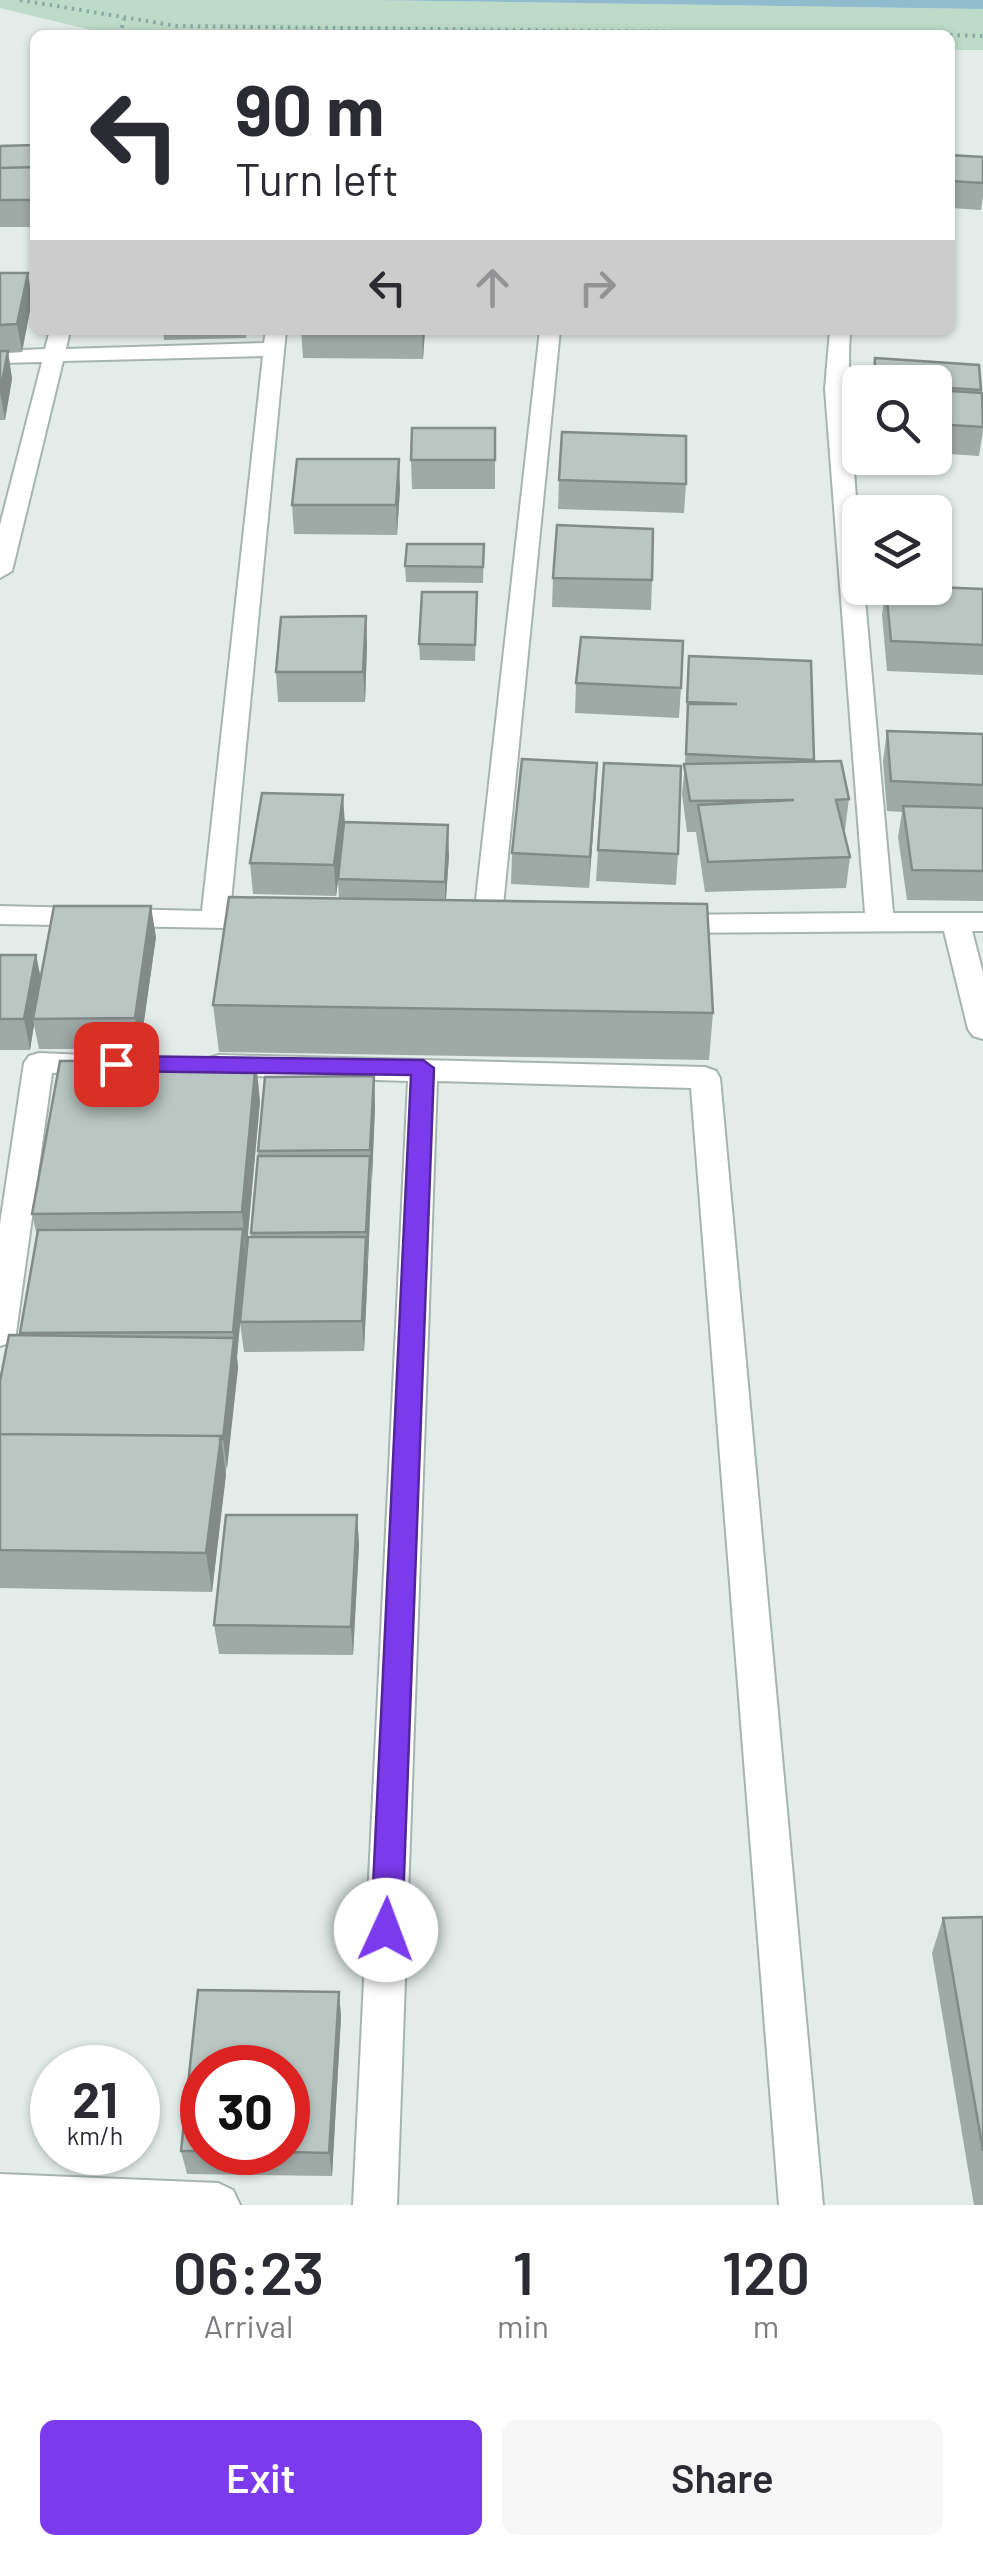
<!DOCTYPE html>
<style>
body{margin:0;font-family:Barlow,sans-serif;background:#f7f7f7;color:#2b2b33;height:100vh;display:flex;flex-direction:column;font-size:38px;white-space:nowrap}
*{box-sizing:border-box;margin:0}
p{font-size:32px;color:#7c7c81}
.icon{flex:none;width:55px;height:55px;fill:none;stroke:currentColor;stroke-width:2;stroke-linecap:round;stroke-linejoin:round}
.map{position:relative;height:2205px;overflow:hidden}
.drawer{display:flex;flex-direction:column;background:#fff;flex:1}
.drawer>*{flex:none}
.banner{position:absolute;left:30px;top:30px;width:925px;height:305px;border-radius:15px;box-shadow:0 2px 8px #0004;background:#fff;color:#2b2b33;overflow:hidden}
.fabs{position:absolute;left:842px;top:365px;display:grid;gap:20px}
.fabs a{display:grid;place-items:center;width:110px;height:110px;border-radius:15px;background:#fff;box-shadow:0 2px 8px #0004;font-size:50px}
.speed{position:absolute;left:30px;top:2045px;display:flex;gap:20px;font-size:50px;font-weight:700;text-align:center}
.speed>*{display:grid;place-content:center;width:130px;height:130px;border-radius:50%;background:#fff;box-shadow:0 2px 8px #0004;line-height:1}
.speed small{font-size:25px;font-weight:400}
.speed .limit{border:15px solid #d22;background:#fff;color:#111}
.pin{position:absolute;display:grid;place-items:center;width:85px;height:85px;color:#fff;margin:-42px;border-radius:20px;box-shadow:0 5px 15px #0006}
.me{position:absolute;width:110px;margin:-55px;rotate:2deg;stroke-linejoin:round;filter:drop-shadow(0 0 8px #0008)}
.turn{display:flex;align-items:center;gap:35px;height:210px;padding:0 40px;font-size:45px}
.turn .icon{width:130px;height:130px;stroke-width:2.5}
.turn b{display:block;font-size:70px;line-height:85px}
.lanes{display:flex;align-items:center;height:95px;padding:0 40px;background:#0003;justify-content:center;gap:50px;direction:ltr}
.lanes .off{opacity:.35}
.eta{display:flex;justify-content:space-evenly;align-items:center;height:170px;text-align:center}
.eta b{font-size:60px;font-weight:600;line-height:70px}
.primary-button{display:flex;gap:20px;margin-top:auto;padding:20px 40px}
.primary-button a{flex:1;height:115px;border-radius:15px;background:#7c3aed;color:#fff;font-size:40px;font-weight:600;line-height:115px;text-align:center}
.primary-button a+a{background:#f7f7f7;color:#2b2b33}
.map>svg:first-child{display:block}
</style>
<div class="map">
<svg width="983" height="2205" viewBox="0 0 983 2205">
<rect width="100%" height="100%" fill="#e3ece9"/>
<path fill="#bedbc9" d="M0,0H366L983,9V50H950V35H112L0,8Z"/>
<path fill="#90bccc" d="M366,0H983V9Z"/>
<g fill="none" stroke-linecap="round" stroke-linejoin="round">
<g stroke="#a6b4b0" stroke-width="4">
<path id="street" d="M50,330H70L66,349L264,343L266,330H286L230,912L277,915L281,922L277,929L0,924V906L202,911L263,356L63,361L12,571L0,578V525L42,362L0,363V351L45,349Z
M540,330H560L501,926L497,933H477L473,926Z
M830,330H850C845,416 860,501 860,588H864L893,913H983V931H972L983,973V1039L973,1036L968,1029L944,931L668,933L658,931L654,924L658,917L668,915L865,913L825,389Z
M39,1053L108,1056L113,1063L108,1070L52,1073L16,1333L12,1342L0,1346V1224L24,1063L29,1056Z
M219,1055L705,1067L716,1071L720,1078L823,2205H779L691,1088L437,1081L397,2205H353L408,1081L219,1075L209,1072L204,1065L209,1058Z
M0,2174L218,2183L233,2190L240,2205H0Z"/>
</g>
<path stroke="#87aca5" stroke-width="4" stroke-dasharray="2.5 5" stroke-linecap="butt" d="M20,0L177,26L948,35
M120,35L124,19
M950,35L983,36"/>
<use href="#street" fill="#fff" fill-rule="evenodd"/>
</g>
<path fill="#9faaa7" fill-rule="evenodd" d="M35,145V227H0V146Z
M950,155L983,157V196L981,210L950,208Z
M0,273L32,300L22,352L8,353L12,379L5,420H0Z
M163,330H247L246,338L164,340Z
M301,330H425L423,359L303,358Z
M875,358L981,390L983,431L979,456L935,453V382H872Z
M495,428V489H412L411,460Z
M559,480L686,484L684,513L558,509Z
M400,488L397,535L294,534L292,505Z
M484,544L483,583L406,582L405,566Z
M553,578L652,580L651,610L552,607Z
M886,588L983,589V675L887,671L882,615Z
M477,592L475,661L420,660L419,644Z
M366,616L367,646L365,702H278L276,672Z
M689,656L811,661L813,762L849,799L845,830H843L850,857L846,888L705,892L696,832H687L682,794L685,764Z
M576,683L681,688L679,718L575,713Z
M887,731L983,734V901L907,900L898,837L902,812L887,811L883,761Z
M597,763L589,888L511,884L512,853Z
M344,822L449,855L446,900L713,1013L709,1060L219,1052L213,1005L339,898L338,882L336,896L253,894L250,863Z
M598,850L678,854L676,885L596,881Z
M156,937L140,1049H39L34,1025L30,1050H0V955H36L41,979Z
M374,1076L375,1107L364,1351L244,1352L240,1323L237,1357L238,1368L212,1592L0,1588V1381L20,1335L37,1236L32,1214L260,1101L246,1258L251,1237L258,1151Z
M357,1515L359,1545L353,1655L219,1654L214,1625Z
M983,1917V2205H974L932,1953L943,1918Z
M198,1990L339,1992L341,2017L332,2176L187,2174L181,2151ZM202,2068H288V2152H202Z"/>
<path fill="#828b88" d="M28,273L32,300L22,352L17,324Z
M422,330H425L423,359Z
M8,351L12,379L5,420L0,392Z
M399,459L400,488L397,535L396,505Z
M366,616L367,646L365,702L363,672Z
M597,763L596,793L589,888L590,857Z
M343,795L345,825L336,896L334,865Z
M448,825L449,855L445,912V882Z
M151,906L156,937L140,1049L135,1018Z
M36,955L42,985L33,1019L34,1025L30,1050L24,1019Z
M256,1060L260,1101L246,1253L242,1212Z
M374,1076L375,1107L372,1180L370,1150Z
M370,1156L371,1186L368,1262L366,1232Z
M243,1229L246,1260L237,1357L238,1368L227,1469L223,1439L234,1342L233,1332Z
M366,1237L368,1267L364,1351L362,1321Z
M221,1436L226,1475L212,1592L206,1553Z
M357,1515L359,1545L353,1655L351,1627Z
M339,1992L341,2017L332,2176L329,2153Z"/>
<path fill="#b9c6c2" stroke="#828b88" stroke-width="2.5" d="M35,145V167L0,168V146Z
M950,155L983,157V183L950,181Z
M35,167V200H0V168Z
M0,273H28L17,324L0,325Z
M301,330H422V331Z
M0,351H8L0,392Z
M875,358L979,365L981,390L935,387V382H874Z
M935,390L982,393L983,427L935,424Z
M412,428H495V460H411Z
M562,432L686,436V484L559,480Z
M297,459H399L396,505H292Z
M557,525L653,529L652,580L553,578Z
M407,544H484L483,567L405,566Z
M935,587L983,589V645L891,641L886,588Z
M422,592H477L475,645L419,644Z
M366,616L363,672H276L281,617Z
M581,637L683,641L681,688L576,683Z
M689,656L811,661L814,760L686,754L688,704H737L687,702Z
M887,731L983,734V785L891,781Z
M522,759L597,763L590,857L512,853Z
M841,761L849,799L836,800L850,857L708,862L698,805L794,800L690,801L684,764Z
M604,763L681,766L678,854L598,850Z
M262,793L343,795L334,865L250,863Z
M903,806L983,808V871L912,870Z
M344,822L448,825L445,882L338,879Z
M229,897L707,904L713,1013L213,1005Z
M54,906H151L135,1018L33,1019Z
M0,955H36L24,1019H0Z
M256,1060L242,1212L32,1214L60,1061Z
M374,1076L370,1150L258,1151L265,1077Z
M258,1156H370L366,1232L251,1233Z
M243,1229L233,1332L20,1333L38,1230Z
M248,1237H366L362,1321L240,1322Z
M9,1335L234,1338L223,1439H220L221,1436L0,1434V1381Z
M0,1434L221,1436L206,1553L0,1550Z
M226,1515H357L351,1627L214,1625Z
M983,1917V2151L943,1918Z
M198,1990L339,1992L329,2153L288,2152V2068H202V2151H181Z"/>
<path fill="#7c3aed" stroke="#51269a" stroke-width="2.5" d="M116,1056L423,1060L434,1068L402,1930L397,1941L386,1945L376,1941L371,1930L411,1075L116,1071L104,1064Z"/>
</svg>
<div class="fabs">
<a><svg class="icon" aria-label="search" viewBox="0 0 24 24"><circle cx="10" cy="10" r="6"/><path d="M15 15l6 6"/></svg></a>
<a><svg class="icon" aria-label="layers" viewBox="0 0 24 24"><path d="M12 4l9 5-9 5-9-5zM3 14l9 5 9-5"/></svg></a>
</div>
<div class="speed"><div>21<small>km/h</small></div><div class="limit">30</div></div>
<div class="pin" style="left:116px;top:1064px;background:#d93025"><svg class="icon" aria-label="arrive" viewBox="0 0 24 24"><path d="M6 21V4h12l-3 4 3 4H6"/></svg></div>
<svg class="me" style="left:386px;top:1930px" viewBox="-20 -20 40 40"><circle r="19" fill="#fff"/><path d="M0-13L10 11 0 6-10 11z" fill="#7c3aed"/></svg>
<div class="banner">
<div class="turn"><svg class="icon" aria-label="left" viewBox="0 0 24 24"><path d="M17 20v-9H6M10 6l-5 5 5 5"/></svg><div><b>90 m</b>Turn left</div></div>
<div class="lanes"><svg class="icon" aria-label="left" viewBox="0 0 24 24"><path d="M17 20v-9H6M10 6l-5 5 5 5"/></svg><svg class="icon off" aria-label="ahead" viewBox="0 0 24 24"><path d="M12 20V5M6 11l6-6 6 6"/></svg><svg class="icon off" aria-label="right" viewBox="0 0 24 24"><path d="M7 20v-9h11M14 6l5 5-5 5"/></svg></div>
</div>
</div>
<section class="drawer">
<div class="eta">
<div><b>06:23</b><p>Arrival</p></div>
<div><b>1</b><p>min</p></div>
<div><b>120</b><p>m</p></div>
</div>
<div class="primary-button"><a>Exit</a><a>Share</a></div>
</section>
